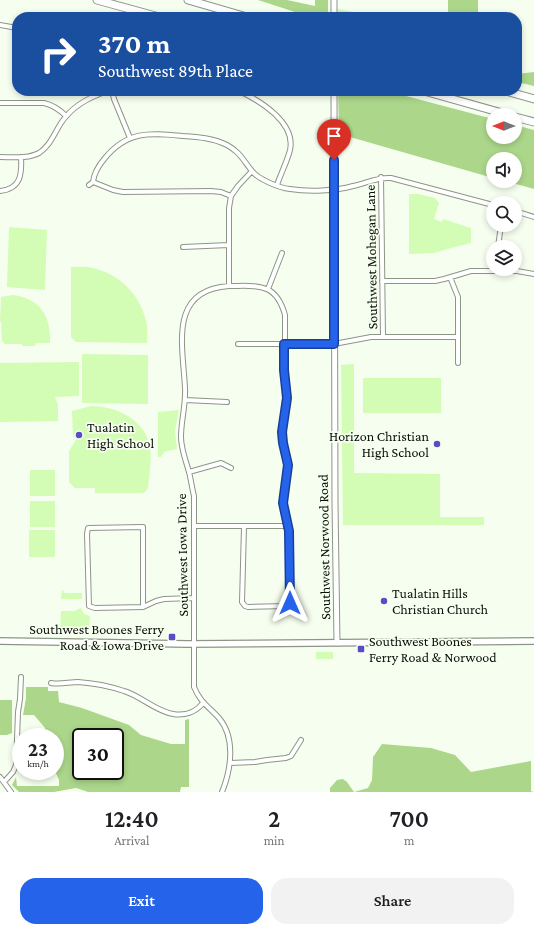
<!DOCTYPE html>
<style>
body{margin:0;font-family:"Crimson Pro",serif;background:#f2f2f2;color:#202124;height:100vh;display:flex;flex-direction:column;font-size:15px;white-space:nowrap}
*{box-sizing:border-box;margin:0}
p{font-size:13px;color:#757577}
.icon{flex:none;width:22px;height:22px;fill:none;stroke:currentColor;stroke-width:2;stroke-linecap:round;stroke-linejoin:round}
.map{position:relative;height:792px;overflow:hidden}
.details{display:flex;flex-direction:column;background:#fff;flex:1}
.details>*{flex:none}
.guide{position:absolute;left:12px;top:12px;width:510px;height:84px;border-radius:16px;box-shadow:0 2px 6px #0003;background:#1a4fa0;color:#fff;overflow:hidden}
.needle{width:26px;rotate:270deg}
.tools{position:absolute;left:486px;top:108px;display:grid;gap:8px}
.tools a{display:grid;place-items:center;width:36px;height:36px;border-radius:50%;background:#fff;box-shadow:0 2px 6px #0003;font-size:20px}
.speed{position:absolute;left:12px;top:728px;display:flex;gap:8px;font-size:20px;font-weight:700;text-align:center}
.speed>*{display:grid;place-content:center;width:52px;height:52px;border-radius:50%;background:#fff;box-shadow:0 2px 6px #0003;line-height:1}
.speed small{font-size:10px;font-weight:400}
.speed .limit{border:2px solid #111;border-radius:6px;background:#fff;color:#111}
.pin{position:absolute;display:grid;place-items:center;width:34px;height:34px;color:#fff;margin:-41px -17px;border-radius:50% 50% 50% 0;rotate:-45deg;box-shadow:0 0 4px #0007}
.pin .icon{rotate:45deg}
.me{position:absolute;width:44px;margin:-22px;rotate:0deg;stroke-linejoin:round;filter:drop-shadow(0 0 3px #0008)}
.turn{display:flex;align-items:center;gap:14px;height:84px;padding:0 20px;font-size:18px}
.turn .icon{width:52px;height:52px;stroke-width:2.5}
.turn b{display:block;font-size:28px;line-height:34px}
.eta{display:flex;justify-content:space-evenly;align-items:center;height:68px;text-align:center}
.eta b{font-size:24px;font-weight:600;line-height:28px}
.button{display:flex;gap:8px;margin-top:auto;padding:8px 20px}
.button a{flex:1;height:46px;border-radius:16px;background:#2563eb;color:#fff;font-size:16px;font-weight:600;line-height:46px;text-align:center}
.button a+a{background:#f2f2f2;color:#202124}
.map>svg:first-child{display:block}
</style>
<div class="map">
<svg width="534" height="792" viewBox="0 0 534 792">
<rect width="100%" height="100%" fill="#f6ffef"/>
<path fill="#d3fcb5" d="M338,9L379,17H338Z
M409,194H418L435,198L439,203L434,219L442,222L443,219L471,228V243L447,249L434,253L409,254Z
M9,227L47,230L45,290L7,287Z
M71,267C78,267 86,266 93,268C119,274 140,294 146,321C148,328 147,336 147,343L76,342L71,337Z
M13,295C41,299 51,316 50,343H36L35,346H22V344H5L2,341L1,322L0,321L1,297Z
M82,354L148,355V404L82,403Z
M79,362V396L55,397L58,405V421L0,422V363Z
M354,364V473L440,474V517H484V525H343L341,365Z
M363,378H441V413H363Z
M91,406C116,406 145,419 150,447C152,459 149,476 148,488L145,492L142,493H95V488H75L69,482V451L77,438L73,437L72,411Z
M179,410L175,431L177,449L164,452L161,457H158V412Z
M30,470H55V496H30Z
M30,501H55V527H30Z
M29,530H55V557H29Z
M62,589L65,593H82V599H61Z
M81,608L84,614L90,616L89,634H60L61,611H74Z
M316,652H333V659H316Z"/>
<path fill="#acd78b" fill-rule="evenodd" d="M258,0H287L315,6V0H328V17H306L301,14Z
M448,0H478V17H448Z
M534,72V86L517,82V74Z
M338,91H387L493,119V137H515V125L534,130V189L505,181H515V159H493V178L343,135L339,132Z
M26,687H48V691H58L59,702L82,708L129,725L141,735L171,744H185V720L189,719V787H181L180,792H88L76,788L54,792H19L12,785L16,777L17,786H59V780L55,771V737H45V728L34,715H23L26,698ZM81,737H115V771H81Z
M0,700H12V733L7,735H0Z
M382,744L431,748L455,755L471,772L531,761V791L533,792H330V788L337,780L343,779L347,782L354,792L368,788L372,780L373,757Z"/>
<g fill="none" stroke-linecap="round" stroke-linejoin="round">
<g stroke="#8d9587" stroke-width="6">
<path id="minor" d="M0,25L17,28
M112,91L114,99L130,138
M239,91C261,101 296,123 290,150C287,162 281,173 277,185
M0,103H44C53,105 59,109 66,116
M0,157C12,157 28,159 39,153C50,146 54,134 61,123C72,106 89,97 108,91
M381,177L383,337
M93,182C94,172 99,165 105,158C128,130 151,133 183,136C198,137 213,138 227,145C240,152 243,160 252,171C258,179 279,188 290,189C309,192 335,191 353,186C367,183 377,177 391,178L493,205
M89,185L93,182L113,190L123,192L211,191L221,192L231,196L238,186L252,171
M0,191C21,189 22,174 21,157
M231,196L229,208V286C258,286 276,282 285,315V370L287,398L282,432L283,443L288,465L283,503L289,531L290,600L289,605L287,606L248,607L245,606L242,602L244,527
M515,211L534,217
M183,247L229,245
M498,247L501,225
M450,277L458,297V363
M382,281H435L444,279L471,271H517L534,274
M268,289L282,253
M238,344H334L371,337H458
M185,400L227,402
M189,472L221,463L231,468
M194,526H288
M143,607V527L88,528L87,534L89,606L95,608L143,607L156,601L164,599L194,598
M51,683C60,685 69,682 78,682C93,683 109,686 124,691C141,696 155,711 173,714C185,716 196,712 203,703
M230,763L255,762L267,760L286,758L291,756L301,740
M0,777L11,792
M4,782L13,772L16,765L18,712L20,699L21,677
M222,792C231,770 236,738 219,718C209,707 200,702 194,687V496C192,488 191,480 189,472C186,461 181,449 181,437C181,420 186,405 185,388C183,346 168,290 229,286"/>
</g>
<g stroke="#8d9587" stroke-width="7">
<path id="tertiary" d="M334,0V17
M334,91L335,502L337,643"/>
</g>
<g stroke="#8d9587" stroke-width="8">
<path id="secondary" d="M0,641L188,644L534,641"/>
</g>
<g stroke="#8d9587" stroke-width="9">
<path id="motorway" d="M97,0L159,17
M188,0L247,17
M424,91L509,115
M506,91L534,99
M515,117L534,122"/>
</g>
<use href="#minor" stroke="#fff" stroke-width="4"/>
<use href="#tertiary" stroke="#fff" stroke-width="5"/>
<use href="#secondary" stroke="#fff" stroke-width="5.5"/>
<use href="#motorway" stroke="#fff" stroke-width="7"/>
</g>
<g fill="none" stroke-linecap="round" stroke-linejoin="round">
<g stroke="#184099" stroke-width="10">
<path id="route" d="M290,603L289,531L283,503L288,465L283,443L282,432L287,398L284,370V344H334V160"/>
</g>
<use href="#route" stroke="#2563eb" stroke-width="7"/>
</g>
<g fill="#584dc5" stroke="#f6ffef" stroke-width="1.5">
<circle cx="79" cy="435" r="4"/>
<circle cx="437" cy="444" r="4"/>
<circle cx="384" cy="601" r="4"/>
<rect x="168" y="633" width="8" height="8" rx="2"/>
<rect x="357" y="645" width="8" height="8" rx="2"/>
</g>
<g text-anchor="middle" stroke-width="3.5" stroke-linejoin="round" paint-order="stroke">
<g font-size="14" fill="#0b0e09" stroke="#f6ffef">
<text transform="translate(371 257) rotate(-91)" y="5">Southwest Mohegan Lane</text>
<text transform="translate(324 547) rotate(-91)" y="5">Southwest Norwood Road</text>
<text transform="translate(182 555) rotate(-91)" y="5">Southwest Iowa Drive</text>
</g>
<g font-size="14" fill="#0b0e09" stroke="#f6ffef" text-anchor="start">
<text x="87" y="432">Tualatin<tspan x="87" dy="16">High School</tspan></text>
<text x="429" y="441" text-anchor="end">Horizon Christian<tspan x="429" dy="16">High School</tspan></text>
<text x="392" y="598">Tualatin Hills<tspan x="392" dy="16">Christian Church</tspan></text>
<text x="164" y="634" text-anchor="end">Southwest Boones Ferry<tspan x="164" dy="16">Road &amp; Iowa Drive</tspan></text>
<text x="369" y="646">Southwest Boones<tspan x="369" dy="16">Ferry Road &amp; Norwood</tspan></text>
</g>
</g>
</svg>
<div class="tools">
<a><svg class="needle" viewBox="-14 -14 28 28"><path d="M0-13l5 13h-10z" fill="#e53935"/><path d="M0 13l5-13h-10z" fill="#757577"/></svg></a>
<a><svg class="icon" aria-label="sound" viewBox="0 0 24 24"><path d="M4 9h4l5-4v14l-5-4H4zM17 9q2 3 0 6"/></svg></a>
<a><svg class="icon" aria-label="search" viewBox="0 0 24 24"><circle cx="10" cy="10" r="6"/><path d="M15 15l6 6"/></svg></a>
<a><svg class="icon" aria-label="layers" viewBox="0 0 24 24"><path d="M12 4l9 5-9 5-9-5zM3 14l9 5 9-5"/></svg></a>
</div>
<div class="speed"><div>23<small>km/h</small></div><div class="limit">30</div></div>
<div class="pin" style="left:334px;top:160px;background:#d93025"><svg class="icon" aria-label="arrive" viewBox="0 0 24 24"><path d="M6 21V4h12l-3 4 3 4H6"/></svg></div>
<svg class="me" style="left:290px;top:603px" viewBox="-20 -20 40 40"><path d="M0-17L14 15 0 8-14 15z" fill="#2563eb" stroke="#fff" stroke-width="4"/></svg>
<div class="guide">
<div class="turn"><svg class="icon" aria-label="right" viewBox="0 0 24 24"><path d="M7 20v-9h11M14 6l5 5-5 5"/></svg><div><b>370 m</b>Southwest 89th Place</div></div>
</div>
</div>
<section class="details">
<div class="eta">
<div><b>12:40</b><p>Arrival</p></div>
<div><b>2</b><p>min</p></div>
<div><b>700</b><p>m</p></div>
</div>
<div class="button"><a>Exit</a><a>Share</a></div>
</section>
